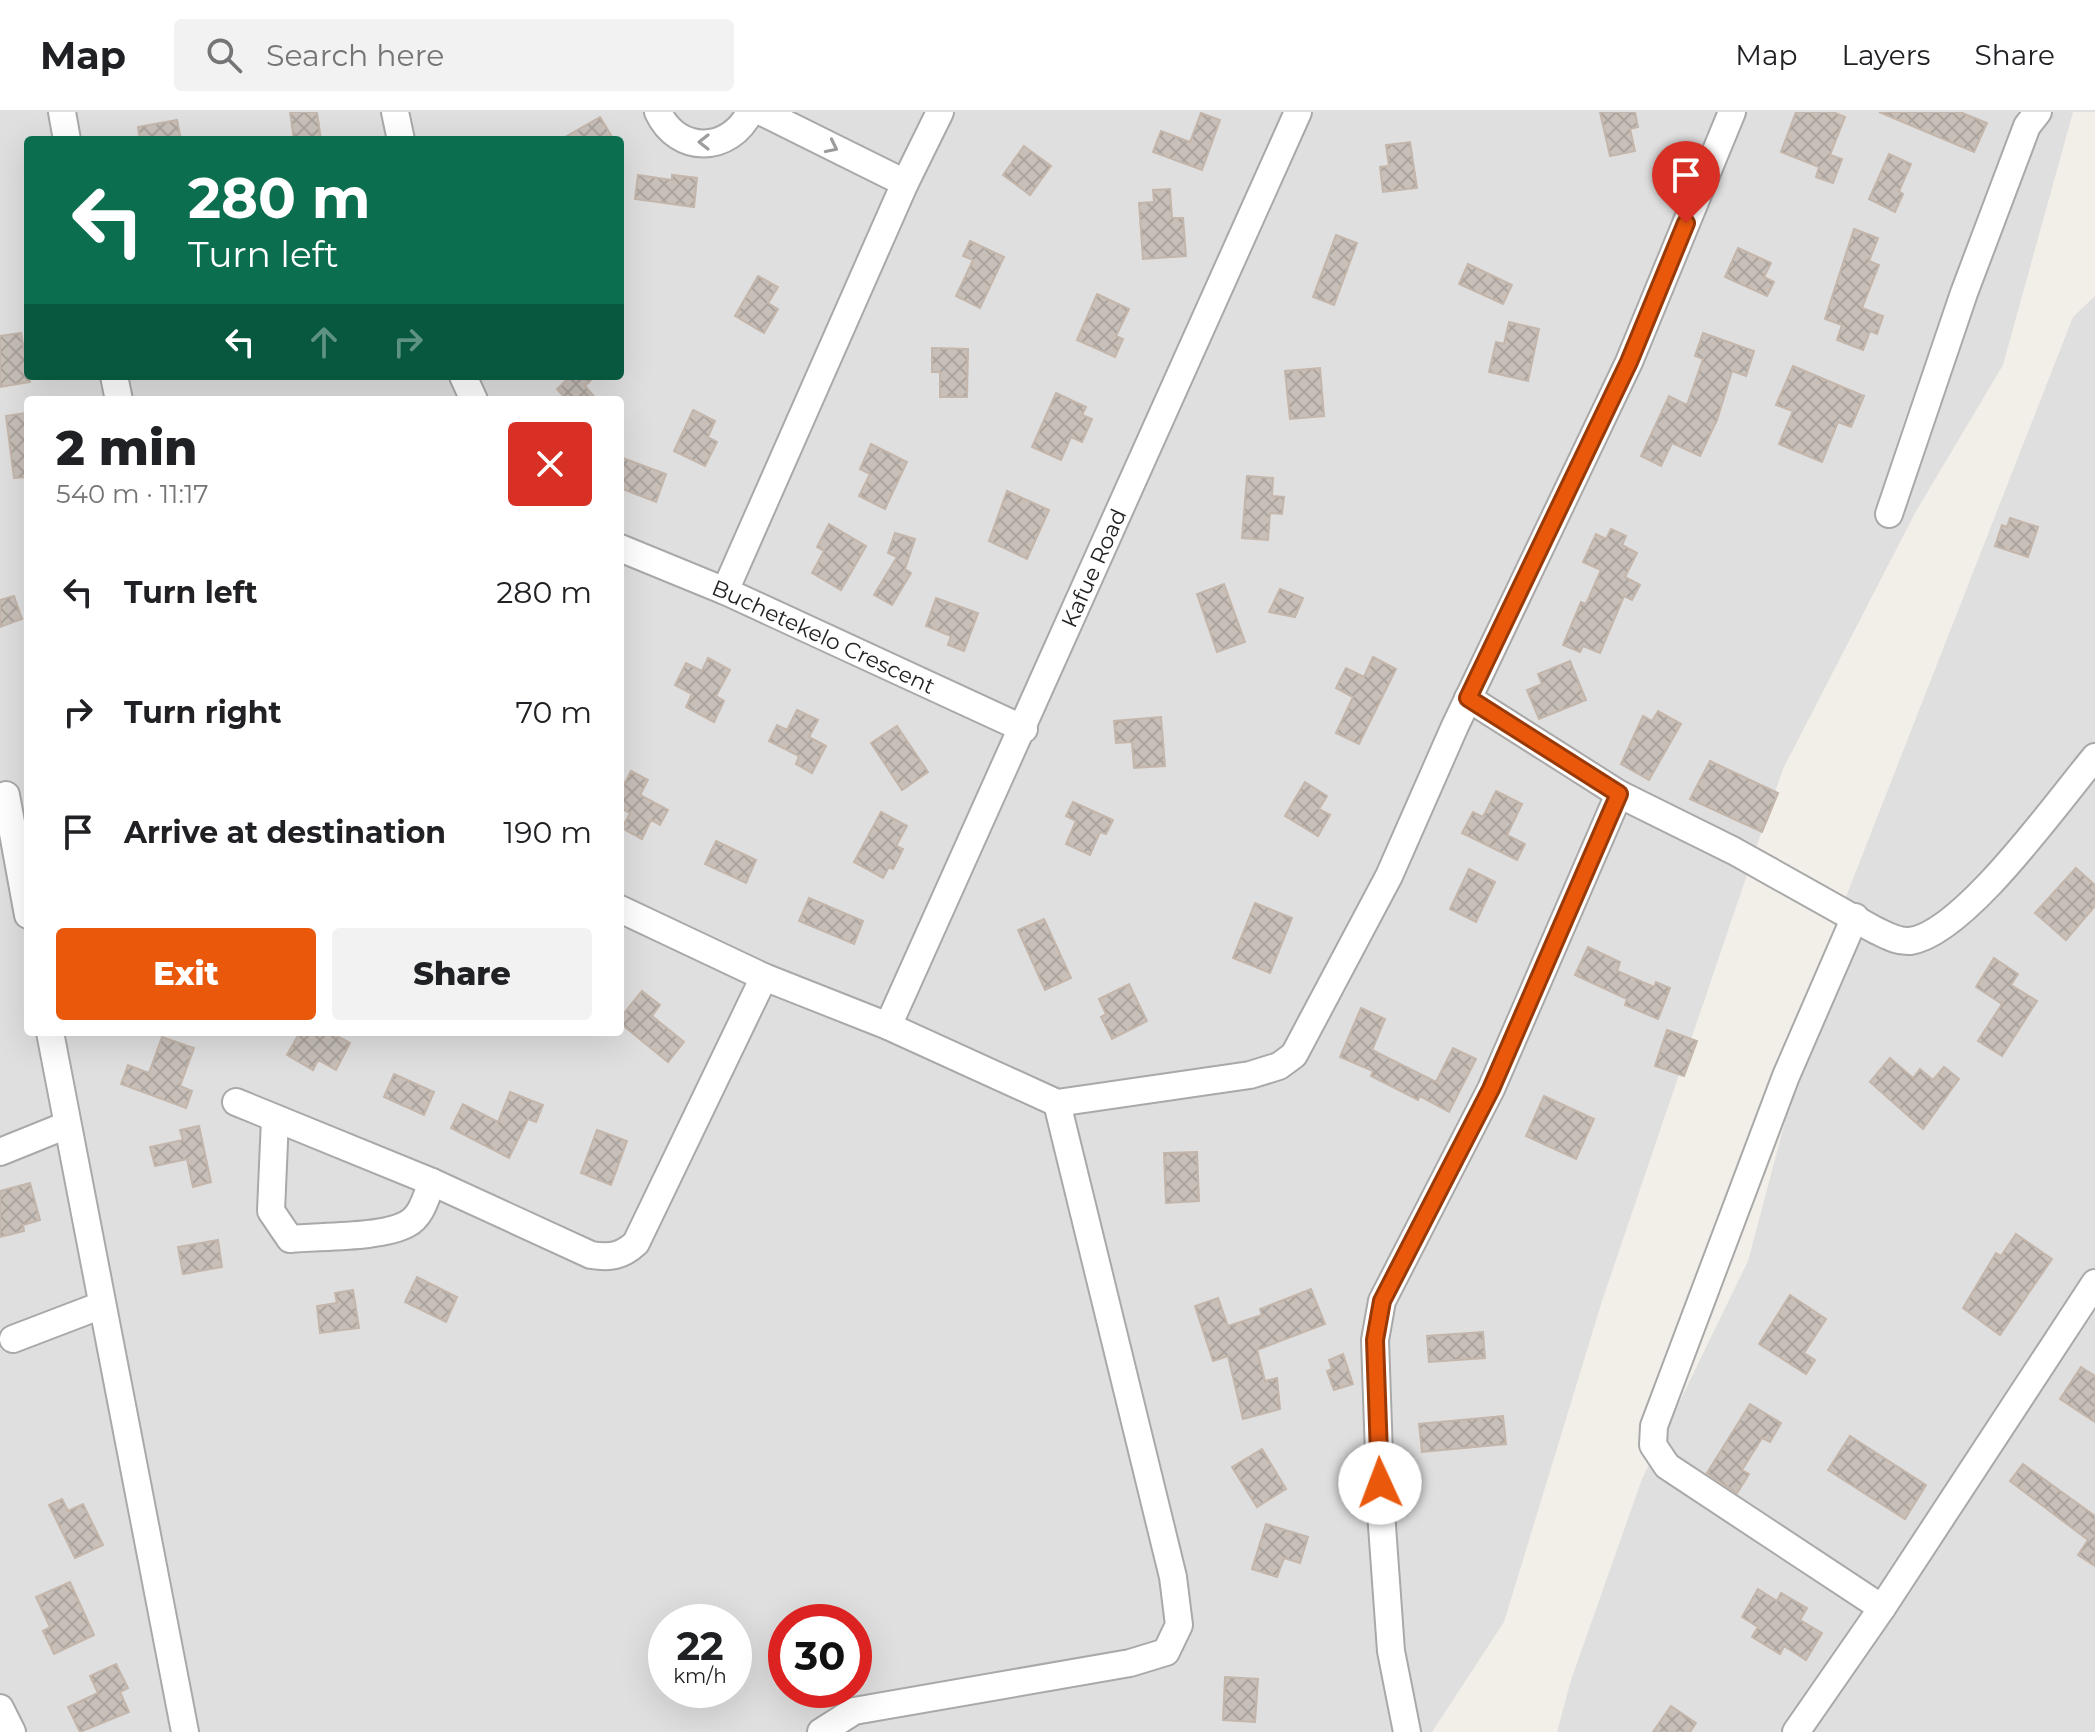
<!DOCTYPE html>
<meta charset="utf-8">
<style>
body{margin:0;font-family:Montserrat,sans-serif;background:#f2f2f2;color:#202124;height:100vh;display:flex;flex-direction:column;font-size:30px;white-space:nowrap}
*{box-sizing:border-box;margin:0}
p{font-size:26px;color:#757577}
.icon{flex:none;width:44px;height:44px;fill:none;stroke:currentColor;stroke-width:2;stroke-linecap:round;stroke-linejoin:round}
.map{position:relative;flex:1;overflow:hidden}
.sheet{position:absolute;left:24px;top:284px;width:600px;height:640px;display:flex;flex-direction:column;background:#fff;border-radius:8px;box-shadow:0 8px 32px #0002}
.sheet>*{flex:none}
.top-card{position:absolute;left:24px;top:24px;width:600px;height:244px;border-radius:8px;box-shadow:0 8px 32px #0002;background:#0b6e4f;color:#fff;overflow:hidden}
.speed{position:absolute;left:648px;top:1492px;display:flex;gap:16px;font-size:40px;font-weight:700;text-align:center}
.speed>*{display:grid;place-content:center;width:104px;height:104px;border-radius:50%;background:#fff;box-shadow:0 8px 32px #0002;line-height:1}
.speed small{font-size:20px;font-weight:400}
.speed .limit{border:12px solid #d22;background:#fff;color:#111}
.pin{position:absolute;display:grid;place-items:center;width:68px;height:68px;color:#fff;margin:-82px -34px;border-radius:50% 50% 50% 0;rotate:-45deg;box-shadow:0 0 8px #0007}
.pin .icon{rotate:45deg}
.me{position:absolute;width:88px;margin:-44px;rotate:358deg;stroke-linejoin:round;filter:drop-shadow(0 0 6px #0008)}
.turn{display:flex;align-items:center;gap:28px;height:168px;padding:0 32px;font-size:36px}
.turn .icon{width:104px;height:104px;stroke-width:2.5}
.turn b{display:block;font-size:56px;line-height:68px}
.lanes{display:flex;align-items:center;height:76px;padding:0 32px;background:#0003;justify-content:center;gap:40px;direction:ltr}
.lanes .off{opacity:.35}
.round{display:grid;place-items:center;flex:none;width:84px;height:84px;border-radius:8px;background:#f2f2f2}
.headline{display:flex;align-items:center;justify-content:space-between;height:136px;padding:0 32px}
h1{font-size:48px;font-weight:800;line-height:60px}
.cta{display:flex;gap:16px;margin-top:auto;padding:16px 32px}
.cta a{flex:1;height:92px;border-radius:8px;background:#ea580c;color:#fff;font-size:32px;font-weight:800;line-height:92px;text-align:center}
.cta a+a{background:#f2f2f2;color:#202124}
ul{padding:0;list-style:none}
li{display:flex;align-items:center;gap:24px;height:120px;padding:0 32px}
li div{flex:1}
li b{display:block;font-size:30px}
li em{font-style:normal}
header{display:flex;align-items:center;gap:48px;box-sizing:border-box;height:112px;padding:0 40px;background:#fff;border-bottom:2px solid #e0e0e0}
header strong{font-size:38px}
nav{display:flex;gap:44px;margin-inline-start:auto;font-size:28px}
.search{width:560px;height:72px;background:#f2f2f2;display:flex;align-items:center;gap:20px;box-sizing:border-box;padding:0 28px;border-radius:8px;color:#757577;font-size:30px}
.map>svg:first-child{display:block}
</style>
<header>
<strong>Map</strong>
<div class="search"><svg class="icon" aria-label="search" viewBox="0 0 24 24"><circle cx="10" cy="10" r="6"/><path d="M15 15l6 6"/></svg>Search here</div>
<nav><a>Map</a><a>Layers</a><a>Share</a></nav>
</header>
<div class="map">
<svg width="2095" height="1620" viewBox="0 0 2095 1620">
<defs>
<pattern id="building-cross-hatch" width="8" height="8" patternUnits="userSpaceOnUse" patternTransform="scale(2)"><rect width="8" height="8" fill="#c7bfb8"/><path d="M0 0l8 8M0 8l8-8" fill="none" stroke="#aba49e"/></pattern>
</defs>
<rect width="100%" height="100%" fill="#f2efe9"/>
<path fill="#e0dfdf" fill-rule="evenodd" d="M0,0H2073L2003,253L1915,401L1783,657L1602,1189L1504,1510L1432,1620H0ZM28,28H620V264H28ZM28,288H620V920H28ZM666,1510H734V1578H666ZM786,1510H854V1578H786Z
M2095,184V1620H1557L1571,1568L1642,1367L1748,1149L1842,795L2073,205Z"/>
<path fill="url(#building-cross-hatch)" stroke="#c4b6ab" stroke-width="2" d="M290,0H317L321,28H294Z
M1600,0H1635L1638,15L1630,17L1635,39L1610,44Z
M1796,0H1833L1845,5L1830,43L1842,47L1833,71L1816,65L1819,55L1781,40Z
M1879,0H1960L1987,11L1974,40Z
M1201,1L1220,8L1202,58L1153,40L1161,19L1190,30Z
M600,5L614,28H560Z
M177,8L181,28H140L138,15Z
M1410,30L1417,76L1383,80L1380,55L1389,54L1386,33Z
M1024,34L1051,54L1030,83L1003,63Z
M1889,42L1911,52L1899,79L1903,82L1895,100L1869,87Z
M638,63L672,68V63L697,66L694,95L635,87Z
M1170,77L1172,106H1183L1186,144L1143,147L1139,91L1154,90L1153,78Z
M1854,117L1878,126L1869,149L1879,153L1862,196L1883,204L1877,222L1870,219L1863,238L1837,228L1842,213L1825,207Z
M1336,123L1357,131L1334,193L1313,185Z
M970,129L1004,145L980,196L956,184L973,148L963,144Z
M1738,136L1771,151L1764,165L1774,170L1767,184L1725,165Z
M1468,152L1512,173L1503,192L1459,172Z
M758,164L778,175L768,191L778,197L764,221L735,204Z
M1097,182L1129,197L1116,224L1123,227L1115,245L1077,228Z
M1509,210L1539,217L1528,269L1489,260L1496,230L1504,232Z
M21,221L30,270L0,275V224Z
M1703,221L1754,239L1746,264L1732,259L1717,308L1700,344L1672,331L1661,354L1641,344L1669,284L1687,293L1703,247L1695,244Z
M932,236L968,237L967,285H940V260H932Z
M1793,254L1864,284L1851,315L1838,310L1822,350L1779,332L1793,299L1776,293Z
M1320,256L1324,304L1290,307L1285,259Z
M571,264H595L585,274L597,288H567L557,277Z
M1056,281L1086,295L1082,303L1092,307L1082,330L1071,325L1061,348L1032,335Z
M693,298L715,309L708,325L717,330L705,354L674,339Z
M26,301L28,365L14,366L6,304Z
M871,332L907,350L885,397L859,384L870,362L860,357Z
M620,345L666,362L656,390L620,376Z
M1247,364L1273,366L1272,384L1284,385L1282,402L1270,401L1268,428L1242,426Z
M1007,379L1049,398L1027,447L989,429Z
M2010,406L2038,415L2028,445L1995,434L2002,413L2007,415Z
M829,412L866,434L841,478L812,461L824,439L817,435Z
M1611,417L1626,424L1622,433L1637,441L1625,465L1640,473L1632,488L1624,484L1600,541L1583,534L1580,540L1563,533L1581,490L1586,492L1601,458L1583,450L1596,422L1606,427Z
M895,421L915,427L905,457L911,461L892,493L874,483L897,445L888,441Z
M1224,472L1245,530L1217,540L1197,482Z
M1280,477L1303,486L1295,505L1269,500Z
M14,484L22,507L0,515V488Z
M936,486L978,501L964,539L948,533L951,524L926,514Z
M1373,545L1396,557L1359,632L1336,621L1353,585L1336,576L1346,556L1364,565Z
M708,546L730,558L716,584L724,589L714,610L686,595L692,582L675,573L686,551L702,559Z
M1570,549L1586,588L1539,607L1527,578L1542,572L1538,562Z
M797,598L818,608L809,625L826,634L812,661L796,652L799,644L769,629L777,613L787,618Z
M1658,599L1681,612L1649,668L1621,652L1643,604L1652,609Z
M1161,605L1165,654L1134,656L1132,630L1116,631L1114,609Z
M897,614L928,660L902,678L871,631Z
M1710,649L1778,681L1762,720L1690,687Z
M631,659L648,668L640,683L668,698L660,713L651,708L642,727L622,716L630,701L620,696V680Z
M1305,670L1327,684L1319,697L1330,703L1318,724L1285,704Z
M1496,679L1522,692L1507,723L1525,732L1517,748L1462,721L1473,700L1483,705Z
M1073,690L1113,708L1106,722L1100,720L1090,743L1066,732L1076,709L1066,704Z
M881,700L907,714L896,734L903,737L893,757L889,755L883,766L854,750Z
M716,729L756,748L746,771L705,752Z
M2076,756L2095,773V794L2066,828L2035,801Z
M1469,757L1495,770L1476,810L1450,797Z
M809,786L863,809L854,832L799,809Z
M1255,791L1292,806L1270,861L1233,846Z
M1044,807L1071,866L1045,878L1018,818Z
M1588,835L1620,850L1617,859L1654,875L1656,870L1670,876L1658,907L1625,893L1627,887L1575,863Z
M1994,846L2018,862L2011,873L2037,889L2002,944L1978,929L2002,892L1976,875Z
M1129,872L1147,909L1112,927L1101,905L1106,902L1099,887Z
M642,879L660,893L652,904L684,930L668,950L620,911V906Z
M1361,896L1385,907L1372,938L1436,970L1453,936L1476,947L1449,1000L1420,984L1418,988L1371,964L1373,959L1340,945Z
M1667,918L1697,929L1684,964L1655,954Z
M300,920H330L350,931L336,958L318,948L313,958L287,943Z
M162,925L194,936L180,974L192,979L186,996L121,972L128,953L149,961Z
M1890,946L1913,966L1920,957L1933,968L1944,955L1959,967L1923,1017L1870,970Z
M394,962L434,980L424,1003L384,985Z
M510,980L543,993L536,1010L528,1007L509,1046L451,1016L463,992L498,1010Z
M1544,984L1594,1007L1576,1047L1526,1024Z
M199,1014L211,1070L193,1075L187,1047L155,1054L150,1035L183,1028L180,1018Z
M597,1018L627,1029L611,1073L581,1061Z
M1197,1040L1199,1089L1166,1091L1164,1041Z
M30,1071L40,1108L23,1113L24,1119L0,1125V1079Z
M2016,1122L2052,1147L2000,1223L1963,1196L1996,1141L2001,1144Z
M218,1128L222,1155L183,1162L178,1135Z
M417,1165L457,1185L446,1210L405,1190Z
M1311,1177L1325,1212L1257,1238L1265,1269L1277,1266L1280,1297L1243,1307L1228,1244L1213,1249L1195,1194L1218,1186L1228,1214L1262,1203L1260,1197Z
M353,1178L359,1216L320,1221L317,1194L337,1191L335,1181Z
M1790,1183L1826,1207L1804,1241L1815,1248L1806,1262L1759,1232Z
M1483,1220L1485,1246L1429,1250L1427,1224Z
M1343,1242L1353,1272L1334,1278L1327,1259L1332,1257L1329,1248Z
M2081,1255L2095,1264V1310L2060,1287Z
M1750,1292L1781,1311L1770,1330L1762,1326L1742,1358L1749,1362L1737,1381L1707,1361Z
M1503,1304L1506,1332L1422,1340L1419,1312Z
M1850,1324L1926,1373L1905,1407L1828,1358Z
M1262,1337L1286,1377L1257,1395L1232,1355Z
M2023,1352L2095,1404V1454L2078,1443L2088,1428L2010,1369Z
M62,1387L68,1399L83,1392L103,1433L75,1446L49,1393Z
M1266,1412L1308,1425L1300,1451L1284,1446L1277,1465L1252,1457Z
M70,1470L94,1523L54,1542L43,1519L50,1515L36,1485Z
M1758,1477L1777,1489L1781,1481L1807,1496L1800,1508L1822,1521L1806,1548L1784,1534L1780,1542L1752,1525L1758,1515L1742,1505Z
M116,1552L128,1576L120,1580L129,1600L80,1620L68,1595L98,1581L90,1564Z
M1225,1565L1258,1567L1255,1610L1223,1608Z
M1671,1594L1696,1611L1690,1620H1653Z"/>
<g fill="none" stroke-linecap="round" stroke-linejoin="round">
<g stroke="#a9a9a9" stroke-width="30">
<g id="minor">
<path d="M62,0L67,28"/>
<path d="M395,0L401,28"/>
<path d="M658,0C678,43 730,41 750,0"/>
<path d="M762,0L905,71"/>
<path d="M114,264L119,288"/>
<path d="M463,264L474,288"/>
<path d="M1889,402L1964,181L2027,14L2038,0"/>
<path id="s1" d="M620,436L725,479L1024,617"/>
<path d="M725,479L905,71L940,0"/>
<path d="M1619,682L1734,739L1875,818C1886,823 1897,830 1910,829C1964,822 2058,689 2095,645"/>
<path d="M6,683L28,803"/>
<path d="M620,797L764,865L888,914L1057,991L1250,963L1279,954L1294,943L1389,764L1455,614L1629,250L1732,0"/>
<path d="M1855,805L1786,964L1654,1314L1653,1333L1667,1354L1882,1496"/>
<path id="s2" d="M888,914L1298,0"/>
<path d="M50,920L185,1620"/>
<path d="M236,990L432,1070L591,1143C611,1146 622,1144 636,1131L764,865"/>
<path d="M275,1007L271,1099L290,1127C320,1124 382,1126 407,1112C422,1104 426,1085 432,1070"/>
<path d="M0,1040L67,1013"/>
<path d="M13,1227L102,1193"/>
<path d="M0,1596L12,1620"/>
<path d="M821,1620L854,1599L1130,1551L1166,1540L1179,1513L1173,1465L1057,991"/>
<path d="M1407,1620L1391,1539L1381,1400L1375,1228L1382,1189L1491,977L1619,682L1468,586"/>
<path d="M1796,1620L1882,1496L2095,1171"/>
</g>
</g>
<use href="#minor" stroke="#fff" stroke-width="26"/>
</g>
<defs><path id="oneway-chevron" d="M-2-3.5L2.5 0L-2 3.5" fill="none" stroke-width="1.6" stroke-linecap="round" stroke-linejoin="round" transform="scale(2)"/></defs>
<g stroke="#9c9c9c">
<use href="#oneway-chevron" transform="translate(704 30) rotate(-180)"/>
<use href="#oneway-chevron" transform="translate(832 35) rotate(26)"/>
</g>
<g fill="none" stroke-linecap="round" stroke-linejoin="round">
<g stroke="#983908" stroke-width="20">
<path id="route" d="M1380,1371L1375,1228L1382,1189L1491,977L1619,682L1468,586L1629,250L1686,111"/>
</g>
<use href="#route" stroke="#ea580c" stroke-width="14"/>
</g>
<g text-anchor="middle" stroke-width="6" stroke-linejoin="round" paint-order="stroke">
<g font-size="22" fill="#222" stroke="#fff">
<text dy="8" stroke="none"><textPath href="#s2" startOffset="502">Kafue Road</textPath></text>
<text dy="8" stroke="none"><textPath href="#s1" startOffset="222">Buchetekelo Crescent</textPath></text>
</g>
</g>
</svg>
<div class="speed"><div>22<small>km/h</small></div><div class="limit">30</div></div>
<div class="pin" style="left:1686px;top:111px;background:#d93025"><svg class="icon" aria-label="arrive" viewBox="0 0 24 24"><path d="M6 21V4h12l-3 4 3 4H6"/></svg></div>
<svg class="me" style="left:1380px;top:1371px" viewBox="-20 -20 40 40"><circle r="19" fill="#fff"/><path d="M0-13L10 11 0 6-10 11z" fill="#ea580c"/></svg>
<div class="top-card">
<div class="turn"><svg class="icon" aria-label="left" viewBox="0 0 24 24"><path d="M17 20v-9H6M10 6l-5 5 5 5"/></svg><div><b>280 m</b>Turn left</div></div>
<div class="lanes"><svg class="icon" aria-label="left" viewBox="0 0 24 24"><path d="M17 20v-9H6M10 6l-5 5 5 5"/></svg><svg class="icon off" aria-label="ahead" viewBox="0 0 24 24"><path d="M12 20V5M6 11l6-6 6 6"/></svg><svg class="icon off" aria-label="right" viewBox="0 0 24 24"><path d="M7 20v-9h11M14 6l5 5-5 5"/></svg></div>
</div>
<section class="sheet">
<div class="headline"><div><h1>2 min</h1><p>540 m · 11:17</p></div><a class="round" style="background:#d93025;color:#fff"><svg class="icon" aria-label="close" viewBox="0 0 24 24"><path d="M6 6l12 12M18 6L6 18"/></svg></a></div>
<ul>
<li><svg class="icon" aria-label="left" viewBox="0 0 24 24"><path d="M17 20v-9H6M10 6l-5 5 5 5"/></svg><div><b>Turn left</b></div><em>280 m</em></li>
<li><svg class="icon" aria-label="right" viewBox="0 0 24 24"><path d="M7 20v-9h11M14 6l5 5-5 5"/></svg><div><b>Turn right</b></div><em>70 m</em></li>
<li><svg class="icon" aria-label="arrive" viewBox="0 0 24 24"><path d="M6 21V4h12l-3 4 3 4H6"/></svg><div><b>Arrive at destination</b></div><em>190 m</em></li>
</ul>
<div class="cta"><a>Exit</a><a>Share</a></div>
</section>
</div>
